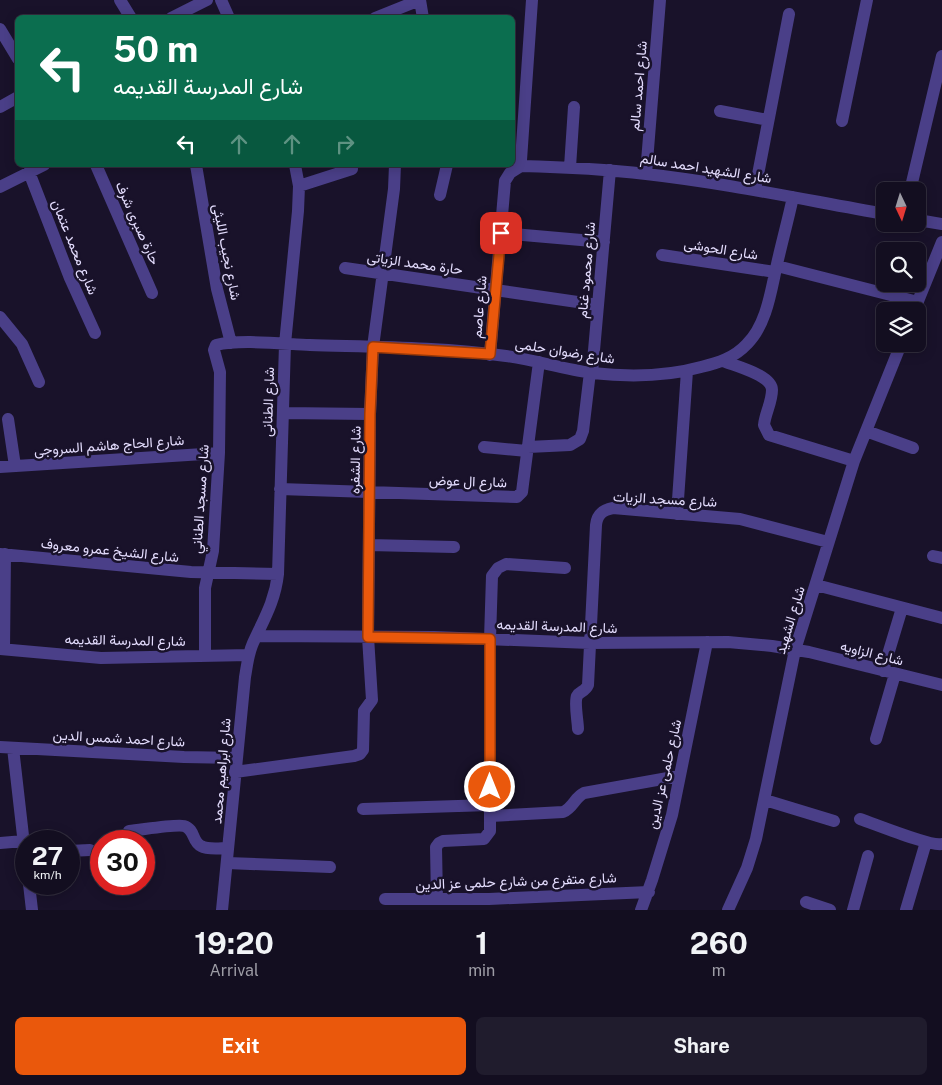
<!DOCTYPE html>
<meta charset="utf-8">
<style>
body{margin:0;font-family:"Public Sans",Vazirmatn,sans-serif;background:#201c2d;color:#f1f3f6;height:100vh;display:flex;flex-direction:column;font-size:19px;white-space:nowrap}
*{box-sizing:border-box;margin:0}
p{font-size:16px;color:#9d9ca5}
.icon{flex:none;width:28px;height:28px;fill:none;stroke:currentColor;stroke-width:2;stroke-linecap:round;stroke-linejoin:round}
.map{position:relative;height:910px;overflow:hidden}
.sheet{display:flex;flex-direction:column;background:#130e20;flex:1}
.sheet>*{flex:none}
.hud{position:absolute;left:15px;top:15px;width:500px;height:152px;border-radius:8px;box-shadow:0 2px 12px #0003,0 0 0 1px #322e3e;background:#0b6e4f;color:#fff;overflow:hidden}
.needle{width:32px;rotate:176deg}
.tools{position:absolute;left:876px;top:182px;display:grid;gap:10px}
.tools a{display:grid;place-items:center;width:50px;height:50px;border-radius:8px;background:#130e20;box-shadow:0 2px 12px #0003,0 0 0 1px #322e3e;font-size:25px}
.speed{position:absolute;left:15px;top:830px;display:flex;gap:10px;font-size:25px;font-weight:700;text-align:center}
.speed>*{display:grid;place-content:center;width:65px;height:65px;border-radius:50%;background:#130e20;box-shadow:0 2px 12px #0003,0 0 0 1px #322e3e;line-height:1}
.speed small{font-size:12px;font-weight:400}
.speed .limit{border:8px solid #d22;background:#fff;color:#111}
.pin{position:absolute;display:grid;place-items:center;width:42px;height:42px;color:#fff;margin:-21px;border-radius:10px;box-shadow:0 2px 8px #0006}
.me{position:absolute;width:55px;margin:-28px;rotate:0deg;stroke-linejoin:round;filter:drop-shadow(0 0 4px #0008)}
.turn{display:flex;align-items:center;gap:18px;height:105px;padding:0 15px;font-size:22px}
.turn .icon{width:65px;height:65px;stroke-width:2.5}
.turn b{display:block;font-size:35px;line-height:42px}
.lanes{display:flex;align-items:center;height:48px;padding:0 15px;background:#0003;justify-content:center;gap:25px;direction:ltr}
.lanes .off{opacity:.35}
.eta{display:flex;justify-content:space-evenly;align-items:center;height:85px;text-align:center}
.eta b{font-size:30px;font-weight:700;line-height:35px}
.cta{display:flex;gap:10px;margin-top:auto;padding:10px 15px}
.cta a{flex:1;height:58px;border-radius:8px;background:#ea580c;color:#fff;font-size:20px;font-weight:700;line-height:58px;text-align:center}
.cta a+a{background:#201c2d;color:#f1f3f6}
.map>svg:first-child{display:block}
</style>
<div class="map">
<svg width="942" height="910" viewBox="0 0 942 910">
<rect width="100%" height="100%" fill="#19122a"/>
<g fill="none" stroke-linecap="round" stroke-linejoin="round">
<path stroke="#4a3f88" stroke-width="12" d="M120,0L131,18
M221,0L229,18
M171,18L207,0
M375,18L420,0L423,18
M0,29L18,59
M0,107L18,97
M720,111L768,120
M842,121L867,0
M96,165L152,293
M196,165L217,289L231,343
M521,166C562,167 604,169 646,174C726,183 805,200 885,214
M570,167L574,107
M29,172L70,278L95,333
M646,174L660,0
M299,186L352,169
M0,187L44,165
M755,190L789,14
M910,191L942,56
M440,195L447,165
M918,220L942,224
M501,233L604,242
M662,255L775,272
M777,266L918,302
M345,268L598,305
M914,311L942,242
M0,317L22,344L39,382
M490,355L505,181L510,173L521,166V160L532,0
M723,361C735,366 772,375 772,390C772,402 765,414 764,425L769,435L854,461
M592,373L610,170
M283,413L370,414
M8,419L15,466
M866,431L913,448
M484,447L527,451
M528,447L570,445L580,439L583,431L590,372
M0,467L219,453
M280,489L517,497L522,492L523,484L539,362
M677,514L687,371
M369,545L454,547
M0,554L191,572L278,574
M933,556L942,558
M816,585L942,618
M257,636L434,637L590,643L728,642L772,646L809,652L942,685
M0,649L101,658L249,655
M4,649L5,554
M205,656V588L213,551L219,453L220,372L214,350L216,345C240,339 284,344 310,345C375,347 442,347 506,356C535,360 563,369 592,373C628,377 665,377 701,367C718,363 734,358 747,344C767,324 771,290 777,264C782,242 788,220 793,197
M883,671L902,608
M578,729C578,722 574,702 577,696C580,691 585,692 588,685L596,525C597,515 602,510 613,508L740,519L828,542
M876,739L895,674
M0,747L184,757L237,758
M13,748L26,862
M235,772L354,756L360,754L363,750L364,711L372,700L368,637L370,414L373,347L394,189L395,165
M765,800L834,821
M363,809L490,805
M490,816L563,812C573,808 575,797 584,793L679,776
M860,819C875,824 931,847 942,844
M129,831C141,830 175,824 184,826C195,829 192,842 201,846C208,850 220,848 228,848
M0,843L24,841
M69,851L90,850
M227,863L330,867
M29,884L32,910
M385,899H489L649,892
M437,899L436,847L439,843L443,841L484,839L490,831V639L492,576L498,568L506,564L565,568
M806,902L830,910
M222,910L245,677C247,666 248,654 253,643C264,619 275,601 278,574L285,344L298,211L299,186L295,165
M641,910L652,880L672,815L707,642
M728,910L747,868L756,839L795,650L854,461L901,344
M853,910L868,856
M906,910L926,842"/>
</g>
<g fill="none" stroke-linecap="round" stroke-linejoin="round">
<g stroke="#983908" stroke-width="12">
<path id="route" d="M490,787V639L368,637L370,414L373,347L490,354L501,233"/>
</g>
<use href="#route" stroke="#ea580c" stroke-width="9"/>
</g>
<g text-anchor="middle" stroke-width="5" stroke-linejoin="round" paint-order="stroke">
<g font-size="14" fill="#e4ddfe" stroke="#19122a">
<text transform="translate(638 86) rotate(-85)" y="5">شارع احمد سالم</text>
<text transform="translate(706 168) rotate(9)" y="5">شارع الشهيد احمد سالم</text>
<text transform="translate(138 223) rotate(66)" y="5">حارة صبرى شرف</text>
<text transform="translate(75 247) rotate(68)" y="5">شارع محمد عتمان</text>
<text transform="translate(721 249) rotate(9)" y="5">شارع الحوشى</text>
<text transform="translate(227 252) rotate(79)" y="5">شارع نجيب الليثى</text>
<text transform="translate(415 263) rotate(8)" y="5">حارة محمد الزياتى</text>
<text transform="translate(586 270) rotate(-85)" y="5">شارع محمود غنام</text>
<text transform="translate(479 307) rotate(-85)" y="5">شارع عاصم</text>
<text transform="translate(565 351) rotate(9)" y="5">شارع رضوان حلمى</text>
<text transform="translate(268 402) rotate(-88)" y="5">شارع الطنانى</text>
<text transform="translate(109 445) rotate(-4)" y="5">شارع الحاج هاشم السروجى</text>
<text transform="translate(355 460) rotate(-89)" y="5">شارع الشفره</text>
<text transform="translate(468 481) rotate(2)" y="5">شارع ال عوض</text>
<text transform="translate(200 499) rotate(-86)" y="5">شارع مسجد الطناني</text>
<text transform="translate(665 499) rotate(3)" y="5">شارع مسجد الزيات</text>
<text transform="translate(110 550) rotate(6)" y="5">شارع الشيخ عمرو معروف</text>
<text transform="translate(790 620) rotate(-73)" y="5">شارع الشهيد</text>
<text transform="translate(557 626) rotate(2)" y="5">شارع المدرسة القديمه</text>
<text transform="translate(125 640) rotate(1)" y="5">شارع المدرسة القديمه</text>
<text transform="translate(872 653) rotate(14)" y="5">شارع الزاويه</text>
<text transform="translate(119 738) rotate(3)" y="5">شارع احمد شمس الدين</text>
<text transform="translate(221 771) rotate(-85)" y="5">شارع ابراهيم محمد</text>
<text transform="translate(664 774) rotate(-77)" y="5">شارع حلمى عز الدين</text>
<text transform="translate(516 881) rotate(-2)" y="5">شارع متفرع من شارع حلمى عز الدين</text>
</g>
</g>
</svg>
<div class="tools">
<a><svg class="needle" viewBox="-14 -14 28 28"><path d="M0-13l5 13h-10z" fill="#e53935"/><path d="M0 13l5-13h-10z" fill="#9d9ca5"/></svg></a>
<a><svg class="icon" aria-label="search" viewBox="0 0 24 24"><circle cx="10" cy="10" r="6"/><path d="M15 15l6 6"/></svg></a>
<a><svg class="icon" aria-label="layers" viewBox="0 0 24 24"><path d="M12 4l9 5-9 5-9-5zM3 14l9 5 9-5"/></svg></a>
</div>
<div class="speed"><div>27<small>km/h</small></div><div class="limit">30</div></div>
<div class="pin" style="left:501px;top:233px;background:#d93025"><svg class="icon" aria-label="arrive" viewBox="0 0 24 24"><path d="M6 21V4h12l-3 4 3 4H6"/></svg></div>
<svg class="me" style="left:490px;top:787px" viewBox="-20 -20 40 40"><circle r="17" fill="#ea580c" stroke="#fff" stroke-width="3"/><path d="M0-11L8 9 0 5-8 9z" fill="#fff"/></svg>
<div class="hud">
<div class="turn"><svg class="icon" aria-label="left" viewBox="0 0 24 24"><path d="M17 20v-9H6M10 6l-5 5 5 5"/></svg><div><b>50 m</b>شارع المدرسة القديمه</div></div>
<div class="lanes"><svg class="icon" aria-label="left" viewBox="0 0 24 24"><path d="M17 20v-9H6M10 6l-5 5 5 5"/></svg><svg class="icon off" aria-label="ahead" viewBox="0 0 24 24"><path d="M12 20V5M6 11l6-6 6 6"/></svg><svg class="icon off" aria-label="ahead" viewBox="0 0 24 24"><path d="M12 20V5M6 11l6-6 6 6"/></svg><svg class="icon off" aria-label="right" viewBox="0 0 24 24"><path d="M7 20v-9h11M14 6l5 5-5 5"/></svg></div>
</div>
</div>
<section class="sheet">
<div class="eta">
<div><b>19:20</b><p>Arrival</p></div>
<div><b>1</b><p>min</p></div>
<div><b>260</b><p>m</p></div>
</div>
<div class="cta"><a>Exit</a><a>Share</a></div>
</section>
